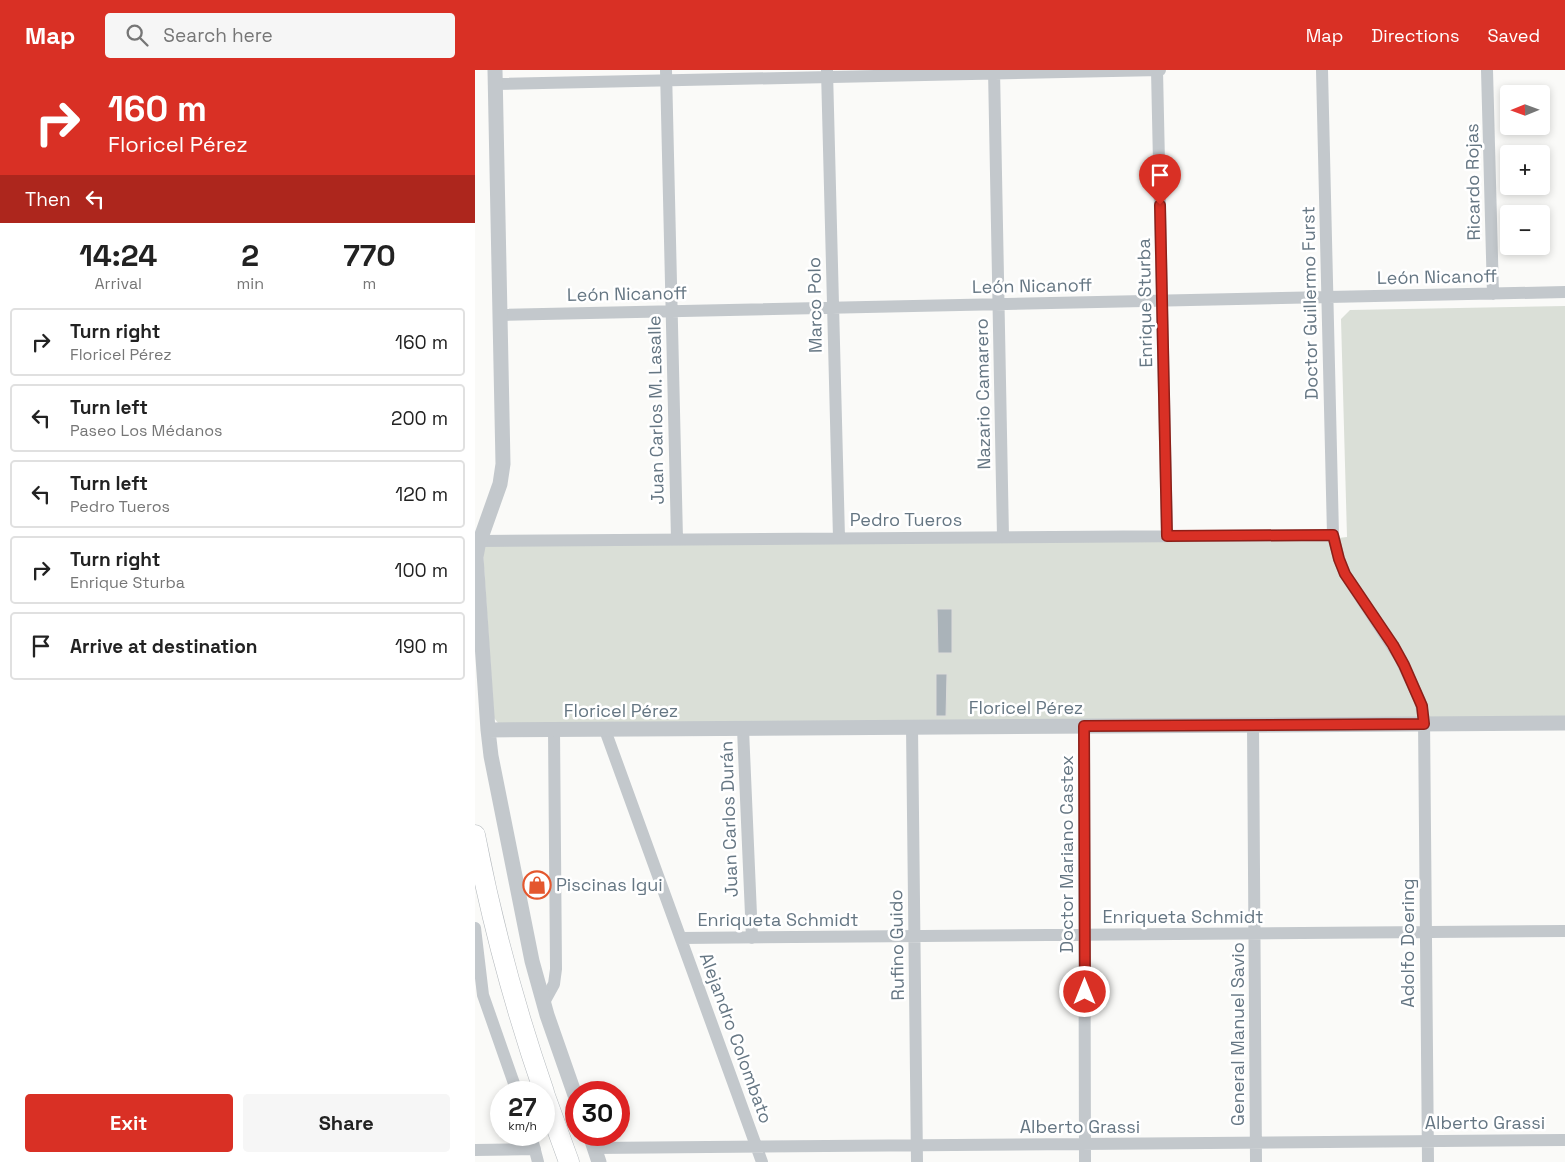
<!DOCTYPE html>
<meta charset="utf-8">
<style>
body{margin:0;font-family:"Space Grotesk",sans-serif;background:#f6f6f6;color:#222;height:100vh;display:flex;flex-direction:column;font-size:19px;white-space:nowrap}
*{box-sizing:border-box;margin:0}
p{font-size:16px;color:#767676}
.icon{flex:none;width:28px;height:28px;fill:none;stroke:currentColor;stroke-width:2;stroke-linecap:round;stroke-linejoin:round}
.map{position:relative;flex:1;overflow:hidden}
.panel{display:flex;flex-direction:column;background:#fff;width:475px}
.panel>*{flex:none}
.hud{background:#d93025;color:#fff;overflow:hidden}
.needle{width:32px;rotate:269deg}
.buttons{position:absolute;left:1025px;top:15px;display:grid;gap:10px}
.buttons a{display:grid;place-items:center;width:50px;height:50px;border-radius:5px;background:#fff;box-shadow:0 2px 8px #0003;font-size:25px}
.speed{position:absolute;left:15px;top:1011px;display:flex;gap:10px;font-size:25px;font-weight:700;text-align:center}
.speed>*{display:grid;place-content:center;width:65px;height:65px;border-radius:50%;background:#fff;box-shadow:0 2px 8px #0003;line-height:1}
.speed small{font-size:12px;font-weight:400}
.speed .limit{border:8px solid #d22;background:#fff;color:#111}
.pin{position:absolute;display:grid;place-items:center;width:42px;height:42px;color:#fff;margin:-51px -21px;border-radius:50% 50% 50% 0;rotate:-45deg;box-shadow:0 0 5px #0007}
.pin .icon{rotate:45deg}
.me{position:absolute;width:55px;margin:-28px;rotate:0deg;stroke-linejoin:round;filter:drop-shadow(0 0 4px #0008)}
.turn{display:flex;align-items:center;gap:18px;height:105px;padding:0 25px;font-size:22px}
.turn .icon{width:65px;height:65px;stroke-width:2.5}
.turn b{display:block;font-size:35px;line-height:42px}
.then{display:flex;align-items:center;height:48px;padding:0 25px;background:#0003;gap:10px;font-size:19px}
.eta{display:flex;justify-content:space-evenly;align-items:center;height:85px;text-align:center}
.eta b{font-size:30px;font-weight:700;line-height:35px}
.button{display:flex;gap:10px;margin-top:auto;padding:10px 25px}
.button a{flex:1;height:58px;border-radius:5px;background:#d93025;color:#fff;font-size:20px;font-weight:700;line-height:58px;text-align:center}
.button a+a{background:#f6f6f6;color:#222}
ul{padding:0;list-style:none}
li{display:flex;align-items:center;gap:15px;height:68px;margin:0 10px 8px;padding:0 15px;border:2px solid #e0e0e0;border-radius:5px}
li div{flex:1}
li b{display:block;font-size:19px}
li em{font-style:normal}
header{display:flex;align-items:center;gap:30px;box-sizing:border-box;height:70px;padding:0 25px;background:#d93025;color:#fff}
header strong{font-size:24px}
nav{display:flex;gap:28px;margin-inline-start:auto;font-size:18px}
.search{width:350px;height:45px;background:#f6f6f6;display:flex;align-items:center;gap:12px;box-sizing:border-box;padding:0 18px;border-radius:5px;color:#767676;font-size:19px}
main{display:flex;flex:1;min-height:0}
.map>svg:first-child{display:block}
</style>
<header>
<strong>Map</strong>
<div class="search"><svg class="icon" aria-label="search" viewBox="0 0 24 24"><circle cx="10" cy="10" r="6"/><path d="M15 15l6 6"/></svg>Search here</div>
<nav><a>Map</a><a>Directions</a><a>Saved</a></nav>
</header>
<main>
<section class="panel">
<div class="hud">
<div class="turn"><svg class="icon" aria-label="right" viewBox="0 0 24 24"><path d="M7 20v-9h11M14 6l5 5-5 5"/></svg><div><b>160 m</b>Floricel Pérez</div></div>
<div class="then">Then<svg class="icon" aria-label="left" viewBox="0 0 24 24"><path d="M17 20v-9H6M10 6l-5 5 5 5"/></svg></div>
</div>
<div class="eta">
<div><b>14:24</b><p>Arrival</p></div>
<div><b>2</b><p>min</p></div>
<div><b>770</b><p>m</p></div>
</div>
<ul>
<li><svg class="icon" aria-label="right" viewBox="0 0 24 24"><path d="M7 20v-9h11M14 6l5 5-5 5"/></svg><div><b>Turn right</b><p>Floricel Pérez</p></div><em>160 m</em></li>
<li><svg class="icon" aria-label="left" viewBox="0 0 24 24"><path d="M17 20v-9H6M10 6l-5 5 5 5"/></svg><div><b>Turn left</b><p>Paseo Los Médanos</p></div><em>200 m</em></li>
<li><svg class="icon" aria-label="left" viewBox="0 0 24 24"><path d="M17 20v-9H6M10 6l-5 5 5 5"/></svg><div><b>Turn left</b><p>Pedro Tueros</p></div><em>120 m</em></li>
<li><svg class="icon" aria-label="right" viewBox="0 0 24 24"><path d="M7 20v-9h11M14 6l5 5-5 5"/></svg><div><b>Turn right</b><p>Enrique Sturba</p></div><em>100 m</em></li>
<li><svg class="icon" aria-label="arrive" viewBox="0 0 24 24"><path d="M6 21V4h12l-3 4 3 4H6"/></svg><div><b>Arrive at destination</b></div><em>190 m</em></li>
</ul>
<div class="button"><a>Exit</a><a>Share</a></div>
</section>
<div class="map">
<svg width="1090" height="1092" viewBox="0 0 1090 1092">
<rect width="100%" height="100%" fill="#fafaf8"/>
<path fill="#dadfd7" d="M1090,236V647L24,654L19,648L8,483V479L13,475L846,470L872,467L866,249L875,240Z"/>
<path fill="#aab3b9" stroke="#dcdcda" d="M462,539H477V583H463Z
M461,604H472L471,646H461Z"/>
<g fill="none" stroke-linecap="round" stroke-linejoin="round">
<g stroke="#b4b9bd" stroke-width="21">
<path id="trunk" d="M0,765C17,853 40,938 69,1022
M69,1023L94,1092"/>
</g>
<path stroke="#c3c8cc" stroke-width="12" d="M191,0L202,469
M519,0L528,467
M682,0L692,466
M847,0L858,465L864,489L870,504L925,588L945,631L949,649L953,1092
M1012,0L1018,224
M352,1L364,468
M20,14L685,0
M25,245L1090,222
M5,471L858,465
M778,655L781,1092
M609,656L610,1092
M437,657L442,1092
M268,659L277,868
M130,660L287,1092
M0,858L8,925L42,1022
M206,868L1090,861
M68,934L79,914L81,899L79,660
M56,1065L63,1092
M120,1078L1090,1070
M0,1080L60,1079"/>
<path stroke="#c3c8cc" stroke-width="15" d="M20,0L28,394L25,414L3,476L1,487L13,660L16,686L57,891L72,945L101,1028
M13,660L1090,653
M115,1065L124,1092"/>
<use href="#trunk" stroke="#fff" stroke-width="20"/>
</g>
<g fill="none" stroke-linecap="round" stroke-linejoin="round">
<g stroke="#8d1f18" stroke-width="12">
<path id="route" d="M610,922L609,656L949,654L947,636L929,595L918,575L870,504L864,489L858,465L692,466L685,135"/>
</g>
<use href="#route" stroke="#d93025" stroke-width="9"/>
</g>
<defs>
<g id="shop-ring" transform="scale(1.4375)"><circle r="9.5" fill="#fff" stroke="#e4572e" stroke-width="1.5"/><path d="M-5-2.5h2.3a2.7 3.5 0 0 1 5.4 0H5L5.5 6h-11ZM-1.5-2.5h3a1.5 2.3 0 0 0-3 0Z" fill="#e4572e"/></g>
</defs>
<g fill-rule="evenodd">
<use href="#shop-ring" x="62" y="815"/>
</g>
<g text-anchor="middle" stroke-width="5" stroke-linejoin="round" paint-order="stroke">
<g font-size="18" fill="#657683" stroke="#fff">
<text transform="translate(998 112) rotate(-91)" y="6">Ricardo Rojas</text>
<text transform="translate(962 207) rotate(-1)" y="6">León Nicanoff</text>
<text transform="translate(557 216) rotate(-1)" y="6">León Nicanoff</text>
<text transform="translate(152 224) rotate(-1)" y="6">León Nicanoff</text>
<text transform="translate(670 233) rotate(-91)" y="6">Enrique Sturba</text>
<text transform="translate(835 233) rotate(-91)" y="6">Doctor Guillermo Furst</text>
<text transform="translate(340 235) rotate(-91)" y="6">Marco Polo</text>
<text transform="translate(508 324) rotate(-91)" y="6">Nazario Camarero</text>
<text transform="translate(181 340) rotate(-91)" y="6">Juan Carlos M. Lasalle</text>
<text x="431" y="456">Pedro Tueros</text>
<text x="551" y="644">Floricel Pérez</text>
<text x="146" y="647">Floricel Pérez</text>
<text transform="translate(254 749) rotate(-92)" y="6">Juan Carlos Durán</text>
<text transform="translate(592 784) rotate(-90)" y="6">Doctor Mariano Castex</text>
<text x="708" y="853">Enriqueta Schmidt</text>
<text x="303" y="856">Enriqueta Schmidt</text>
<text transform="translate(933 873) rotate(-90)" y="6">Adolfo Doering</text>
<text transform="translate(422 875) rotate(-91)" y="6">Rufino Guido</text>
<text transform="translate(763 964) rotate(-90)" y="6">General Manuel Savio</text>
<text transform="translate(261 968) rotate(70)" y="6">Alejandro Colombato</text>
<text x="1010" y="1059">Alberto Grassi</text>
<text x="605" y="1063">Alberto Grassi</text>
</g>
<g font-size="18" fill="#657683" stroke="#fff" text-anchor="start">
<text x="81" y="821">Piscinas Igui</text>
</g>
</g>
</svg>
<div class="buttons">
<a><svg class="needle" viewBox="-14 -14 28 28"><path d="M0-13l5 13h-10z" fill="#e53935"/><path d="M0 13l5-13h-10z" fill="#767676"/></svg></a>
<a>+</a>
<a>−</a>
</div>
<div class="speed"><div>27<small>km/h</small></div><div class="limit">30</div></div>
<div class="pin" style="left:685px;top:135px;background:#d93025"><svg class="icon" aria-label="arrive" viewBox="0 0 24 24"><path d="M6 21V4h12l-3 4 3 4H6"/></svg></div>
<svg class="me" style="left:610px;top:922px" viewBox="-20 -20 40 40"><circle r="17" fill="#d93025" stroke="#fff" stroke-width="3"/><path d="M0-11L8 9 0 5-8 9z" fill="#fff"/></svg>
</div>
</main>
